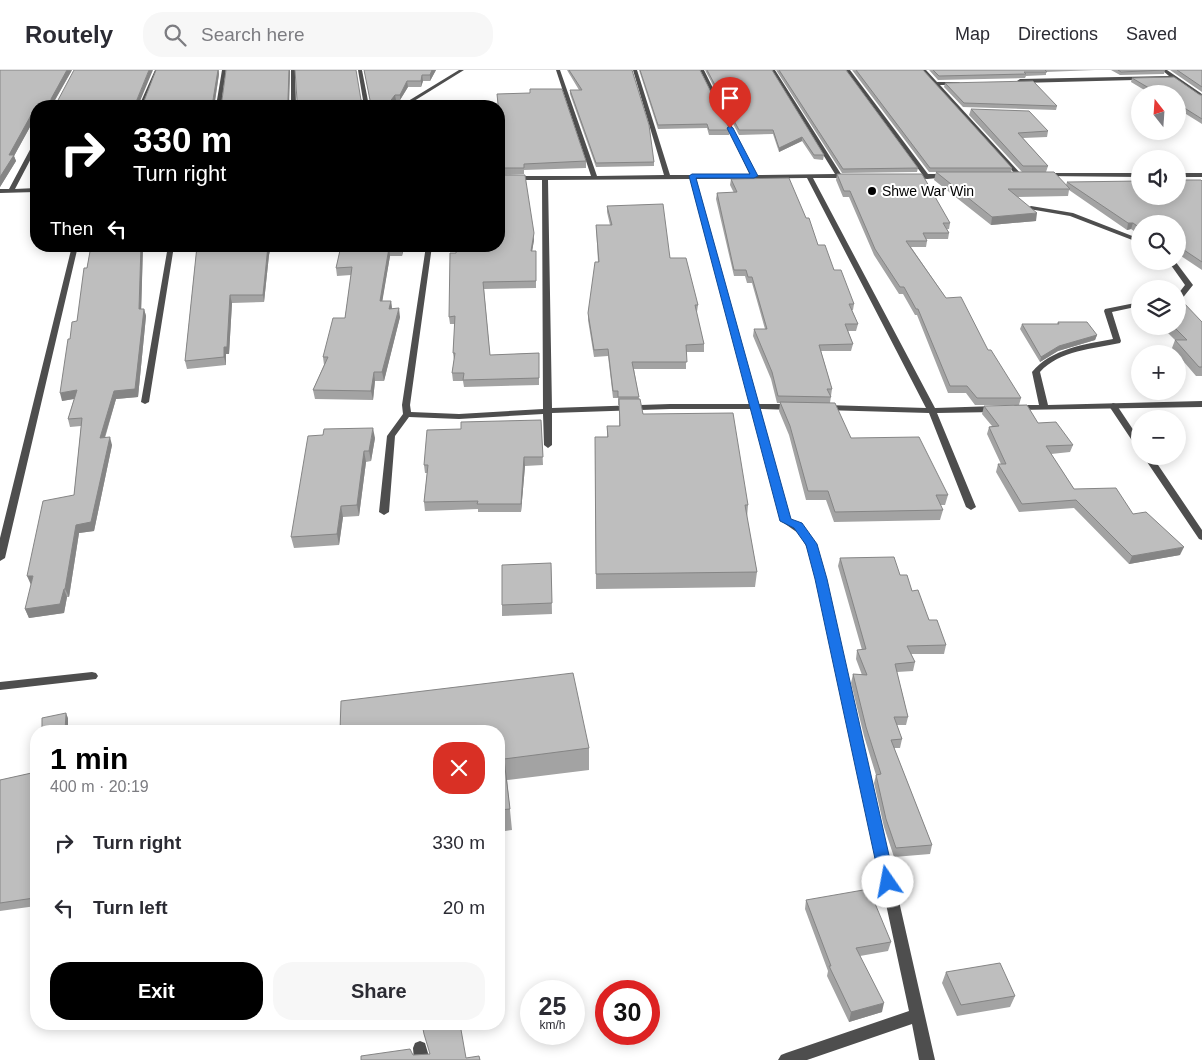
<!DOCTYPE html>
<meta charset="utf-8">
<style>
body{margin:0;font-family:Helvetica,sans-serif;background:#f7f7f7;color:#2b2b33;height:100vh;display:flex;flex-direction:column;font-size:19px;white-space:nowrap}
*{box-sizing:border-box;margin:0}
p{font-size:16px;color:#7c7c81}
.icon{flex:none;width:28px;height:28px;fill:none;stroke:currentColor;stroke-width:2;stroke-linecap:round;stroke-linejoin:round}
.map{position:relative;flex:1;overflow:hidden}
.sheet{position:absolute;left:30px;top:655px;width:475px;height:305px;display:flex;flex-direction:column;background:#fff;border-radius:20px;box-shadow:0 2px 12px #0003}
.sheet>*{flex:none}
.banner{position:absolute;left:30px;top:30px;width:475px;height:152px;border-radius:20px;box-shadow:0 2px 12px #0003;background:#000;color:#fff;overflow:hidden}
.needle{width:32px;rotate:343deg}
.controls{position:absolute;left:1131px;top:15px;display:grid;gap:10px}
.controls a{display:grid;place-items:center;width:55px;height:55px;border-radius:50%;background:#fff;box-shadow:0 2px 12px #0003;font-size:25px}
.speed{position:absolute;left:520px;top:910px;display:flex;gap:10px;font-size:25px;font-weight:700;text-align:center}
.speed>*{display:grid;place-content:center;width:65px;height:65px;border-radius:50%;background:#fff;box-shadow:0 2px 12px #0003;line-height:1}
.speed small{font-size:12px;font-weight:400}
.speed .limit{border:8px solid #d22;background:#fff;color:#111}
.pin{position:absolute;display:grid;place-items:center;width:42px;height:42px;color:#fff;margin:-51px -21px;border-radius:50% 50% 50% 0;rotate:-45deg;box-shadow:0 0 5px #0007}
.pin .icon{rotate:45deg}
.me{position:absolute;width:55px;margin:-28px;rotate:348deg;stroke-linejoin:round;filter:drop-shadow(0 0 4px #0008)}
.turn{display:flex;align-items:center;gap:18px;height:105px;padding:0 20px;font-size:22px}
.turn .icon{width:65px;height:65px;stroke-width:2.5}
.turn b{display:block;font-size:35px;line-height:42px}
.then{display:flex;align-items:center;height:48px;padding:0 20px;background:#0003;gap:10px;font-size:19px}
.round{display:grid;place-items:center;flex:none;width:52px;height:52px;border-radius:20px;background:#f7f7f7}
.overview{display:flex;align-items:center;justify-content:space-between;height:85px;padding:0 20px}
h1{font-size:30px;font-weight:700;line-height:38px;color:#000}
.action{display:flex;gap:10px;margin-top:auto;padding:10px 20px}
.action a{flex:1;height:58px;border-radius:20px;background:#000;color:#fff;font-size:20px;font-weight:700;line-height:58px;text-align:center}
.action a+a{background:#f7f7f7;color:#2b2b33}
ul{padding:0;list-style:none}
li{display:flex;align-items:center;gap:15px;height:65px;padding:0 20px}
li div{flex:1}
li b{display:block;font-size:19px}
li em{font-style:normal}
header{display:flex;align-items:center;gap:30px;box-sizing:border-box;height:70px;padding:0 25px;background:#fff;border-bottom:1px solid #e1e1e2}
header strong{font-size:24px}
nav{display:flex;gap:28px;margin-inline-start:auto;font-size:18px}
.search{width:350px;height:45px;background:#f7f7f7;display:flex;align-items:center;gap:12px;box-sizing:border-box;padding:0 18px;border-radius:20px;color:#7c7c81;font-size:19px}
.map>svg:first-child{display:block}
</style>
<header>
<strong>Routely</strong>
<div class="search"><svg class="icon" aria-label="search" viewBox="0 0 24 24"><circle cx="10" cy="10" r="6"/><path d="M15 15l6 6"/></svg>Search here</div>
<nav><a>Map</a><a>Directions</a><a>Saved</a></nav>
</header>
<div class="map">
<svg width="1202" height="990" viewBox="0 0 1202 990">
<rect width="100%" height="100%" fill="#fff"/>
<g fill="none" stroke-linecap="round" stroke-linejoin="round">
<path fill="#4e4e4e" fill-rule="evenodd" d="M1113,333L1116,334L1140,370V379L1137,378L1109,336Z
M1143,386H1152L1202,460V470L1199,469Z"/>
<path fill="#4e4e4e" fill-rule="evenodd" d="M155,0H159L144,36H139Z
M222,0H226L221,36H216Z
M291,0H295L296,36H291Z
M358,0H362L369,36H364Z
M459,0H464L406,36H400Z
M556,0H560L597,106L664,105L633,0H637L670,105H750L700,0H704L756,105L835,104L771,0H775L841,104H849L852,106L849,108H813L935,338L996,336L1000,339L996,342L937,343L976,437L971,440L966,437L929,343L823,340L822,338L826,335L926,338L807,108L696,109L758,334H794L798,337L794,340L760,339L790,449C814,462 819,485 826,509L935,990H919L912,954L807,990H778L781,985L786,983L909,941L816,509L809,482L802,468L798,463L781,451L751,339H670L552,343V375L548,378L544,375L543,344L459,349L409,347L395,366L389,442L384,445L379,442L387,366L403,344L402,335L426,176H432L410,335L411,342L459,344L543,339L542,110H499V106H591ZM690,109L750,334H670L552,338L548,110Z
M845,0H850L928,104H947L950,106L949,107L927,109L909,107L908,106L911,104H922Z
M921,0H926L937,12H960L958,15H940L1021,104V106H1017Z
M1162,0H1167L1202,24V28L1173,9L1020,13L1017,11L1020,9L1169,6Z
M36,72V79L15,119L36,118V122L0,123V119H9L33,74Z
M1046,103H1140V107L1044,106L1043,105Z
M1178,103H1202V107H1178Z
M1031,136L1073,143L1140,169V173L1070,146L1029,139V137Z
M72,176H78L5,488L0,491V468Z
M168,176H174L149,332L145,334L141,332Z
M1168,191H1175L1193,215L1181,230H1178V224L1185,215Z
M1140,232V236L1112,242L1121,271L1120,273C1093,279 1060,280 1040,302L1048,335L1202,331V337L1012,340L1011,338L1015,335H1039L1032,302C1051,279 1085,274 1113,269L1104,241L1105,239Z
M92,602L96,603L98,606L96,609L0,620V612Z
M420,971L425,973L430,990H414L413,978L415,973Z"/>
</g>
<path fill="#a3a3a3" d="M0,0H72L54,32L144,31L156,0H219V4L215,32H220L290,0L289,30L295,32L361,30L368,32L370,30L364,0H436L430,11H423L421,17H408L400,30H396L391,36H36V46L14,86L16,91L0,117Z
M567,0H632L654,92V96L596,97L570,24V20H579Z
M639,0H700L730,60L729,65H709L707,58L658,59Z
M705,0H772L824,85L823,90L814,89L802,71L779,82L773,64L739,65Z
M776,0H846L918,98L917,102L842,103Z
M852,0H923L1012,98L1011,102H1022L969,45L971,39L1048,61L1047,67L1023,68L1048,96L1046,102L1066,115L1067,112L1202,111V200L1178,184V154H1140V165L1131,159L1127,160L1069,120L1068,126L1017,127L1036,151L991,155L934,110L936,102H948H929Z
M929,0H1095L1046,2V5L1026,6L1025,8L938,10Z
M1111,0H1165L1164,4L1120,5Z
M1170,0H1202V22Z
M1132,8L1202,25V54L1178,39V24H1151L1131,12Z
M945,13L1057,36L1056,40L963,37L944,17Z
M499,64L586,91V98L524,100V104L499,105V85H500L499,73Z
M837,104L950,153L949,159H947L949,163L948,169H926L927,171L926,177H911L946,228L988,280L1021,328L1019,335H975L966,323H948L917,245H915L903,224H899L874,185L849,127H843L836,110Z
M731,109L806,148L818,175L834,200L854,234L853,240H852L858,254L856,261H848L853,274L851,281H821L832,319L830,333L851,368L948,425L945,435H940L943,440L940,450L834,452L826,430H806L789,365L779,341L780,333H777L771,309L753,266L754,259H765L752,213H747L745,206H734L716,129L717,123H734L730,115Z
M607,136L670,188L698,235L697,242H696L704,274V282H686V299H634L639,329L643,344L748,435L747,448L757,502L755,517L596,519L595,367H607V356H619V335H618V328H613L608,286L594,287L588,250V243L598,192L596,155H610L607,142Z
M534,170L532,181L536,188V218L484,219L490,285L539,283V315L464,317L463,311H453L452,303L454,290L453,283L455,254H450L449,247L456,183Z
M91,176H143L141,239H144L146,246L138,327L116,329L105,368L112,375L94,461L79,463L69,527H67L64,543L29,548L25,539L74,425L81,356L70,357L68,349L74,329L62,331L70,269L77,251Z
M197,176H271L269,185L264,232L232,233L229,284H226V295L187,299L185,291Z
M341,176H404L402,186H390L382,231H391L392,239L400,247L384,311H375L373,330L315,329L313,320L324,295L323,287L345,248L351,205L337,206L336,198Z
M1058,252L1097,265L1095,270L1058,281L1040,292L1020,259L1022,254H1057Z
M1202,252V306H1196L1172,278L1175,270L1161,256H1178Z
M984,336L1038,353L1073,375L1070,382L1051,384L1074,419L1133,444L1180,485L1129,494L1074,438L1019,442L996,402L998,394H1001L987,364L989,357L992,356L982,344Z
M541,350L543,395L525,396L521,442H478V439L425,441L424,432L427,403H425L424,395L461,359Z
M375,368L371,391L366,392L359,446L343,447L339,475L294,478L291,467Z
M840,488L900,505L912,521L929,550L946,575L944,584H911L915,592L913,601L897,602L908,647L906,655H897L902,669L900,678H894L932,775L930,784L894,787L884,757L874,713L876,705L864,666L851,613L853,604L862,605L856,589L857,580H862L838,496Z
M551,493L552,544L502,546V535Z
M499,661L589,678V700L507,710L512,760L499,762Z
M36,702V836L0,841V710Z
M806,830L891,872L888,881L860,886L882,942L849,952L827,906L828,901L805,839Z
M946,902L1015,926L1010,937L957,946L942,913Z"/>
<path fill="#858585" d="M67,0H72L52,35L51,29Z
M149,0H153L138,36L136,32Z
M218,0L219,4L214,36L213,30Z
M289,0H290L289,36L288,30Z
M432,0H436L430,11V5Z
M422,5L423,11L421,17V11Z
M407,11L408,17L400,30V25Z
M395,25L396,30L391,36H388V34Z
M356,32V36H351Z
M35,38L36,46L14,86L16,91L0,117V107L9,85Z
M802,67V71L779,82V78Z
M1037,143L1036,151L991,155L992,147Z
M1128,153H1133L1131,159L1127,160Z
M534,163V170L531,188V181Z
M141,176H143L141,247L139,239Z
M268,176H271L269,185L264,232L263,225Z
M402,176H404L402,186Z
M389,178L390,186L381,239L380,231Z
M230,225L232,233L229,284H226V295L224,287V277Z
M391,231L392,239H389Z
M399,238L400,247L384,311L382,302Z
M144,239L146,246L138,327L116,329L102,376L100,368L114,321Z
M1097,265L1095,270L1058,281L1040,292L1041,287L1059,276Z
M374,302L375,311L373,330L371,321Z
M77,320L79,328L62,331L60,323Z
M373,358L375,368L371,391L369,381Z
M110,367L112,375L94,461L79,463L69,527L65,519L76,455Z
M364,381L366,392L359,446L357,435Z
M524,387L525,396L521,442V434Z
M341,436L343,447L339,475L337,464Z
M1184,477L1180,485L1129,494L1132,486Z
M27,506H33L31,515Z
M64,519L67,527L64,543L29,548L25,539Z
M66,643L68,648V661H65Z
M36,818V832L34,828Z
M884,933L882,942L849,952L851,942Z"/>
<path fill="#bebebe" stroke="#858585" d="M0,0H67L51,29V32H57L74,0H149L136,32L144,31L156,0H218L213,30L215,32H220L222,30L226,0H289L288,30L295,32L297,30L295,0H356L361,30L368,32L370,30L364,0H432L430,5H422L421,11H407L400,25H395L388,34L356,32L351,36H98V35L75,36H36V38H35L9,85H14L0,107Z
M569,0H632L649,55L654,92L596,93L570,20H582Z
M640,0H700L730,60H709L707,54L658,55Z
M707,0H772L824,85H814L802,67L779,78L773,60H739Z
M779,0H846L918,98L843,99Z
M856,0H923L1012,98H930Z
M933,0H1045L1047,2H1024L1026,4L939,6Z
M1118,0H1165L1121,2Z
M1177,0H1202V17Z
M1174,7L1200,25H1202V49L1178,34V24H1159L1132,8Z
M1033,11L1057,36L964,33L945,13Z
M530,19H562L586,91L524,94V98H499V85H501L499,64H501L497,24L530,23Z
M971,39L1029,41L1048,61L1018,63L1048,96H1023Z
M936,102H1054L1070,119H1008L1037,143L992,147Z
M837,104H922L950,153H943L949,163H923L927,171H906L946,228L961,227L988,280H991L1021,328H977L967,316H950L918,239H916L904,217H900L875,179L850,121H844Z
M499,105H525L534,163L531,181H536V211L483,212L490,285L539,283V308L463,310L464,303H452L455,283H453L455,246L449,247L450,183H456L457,176H499Z
M789,108L806,148H809L818,175H825L834,200H841L854,234H849L858,254H845L853,274L819,275L832,319H827L831,327L778,326L772,302L754,259H767L752,207H748L746,200H734L717,123L737,122L731,109Z
M1178,110H1201L1202,111V192L1178,176V154H1140V158L1133,153H1128L1067,112L1140,111V126H1178Z
M663,134L670,188H686L698,235H695L704,274L686,275L687,292H632L639,327H618V321H613L608,279L594,280L588,243L595,192H599L596,155H612L607,136Z
M91,176H141L139,239H144L135,319L114,321L100,368L110,367L91,452L76,455L65,519H64L60,534L25,539L33,506H27L43,431L74,425L82,348L68,349L77,320L60,323L68,269H70L72,252L77,251L84,198H87Z
M197,176H268L263,225H230L227,277H224V287L185,291Z
M341,176H402V178H389L380,231H391L389,239L399,238L382,302H374L371,321L313,320L328,287H323L333,248H345L352,197L336,198Z
M1178,231H1182L1202,252V297H1199L1175,270H1187L1173,256H1178Z
M1058,252H1087L1097,265L1059,276L1041,287L1022,254H1059Z
M619,329H640L643,344L733,343L748,435H745L757,502L596,504L595,367H608L607,356H620Z
M780,332L835,333L851,368L919,367L948,425H936L943,440L835,442L828,421H808L790,356Z
M1027,335L1038,353L1056,352L1073,375L1046,376L1074,419L1116,418L1133,444L1146,442L1184,477L1132,486L1076,430L1022,434L998,394H1006L989,357L999,356L984,336Z
M541,350L543,387H524L521,434H477L478,431L424,432L428,395H424L427,360L461,359V352Z
M373,358L369,381H364L357,435L341,436L337,464L291,467L308,366L323,365L324,359Z
M894,487L900,505H907L912,521L918,520L929,550H937L946,575L907,576L915,592L895,594L908,647H894L902,669L891,670L932,775L896,778L886,749L876,705L881,704L866,657L853,604L867,605L857,580L866,579L840,488Z
M551,493L552,533L502,535V495Z
M573,603L589,678L504,689L510,739L499,740V661H340L341,631Z
M66,643L65,661H42V648Z
M36,702V818L34,828L0,833V710Z
M869,819L891,872L856,878L884,933L851,942L829,896H831L806,830Z
M1000,893L1015,926L961,935L946,902Z
M422,954H460L466,988L479,986L480,990H361V986L410,979L413,985L430,984L424,964Z"/>
<path fill="#1a73e8" stroke="#114b97" d="M730,56L733,58L758,106L754,108H696L791,449L802,453L817,474L827,509L895,812L893,817L888,819L882,817L880,812L815,509L806,475L794,458L780,451L689,106L692,104H750L727,58Z"/>
<circle fill="#000" stroke="#fff" stroke-width="2" cx="872" cy="121" r="5"/>
<g text-anchor="middle" stroke-width="4" stroke-linejoin="round" paint-order="stroke">
<g font-size="14" fill="#000" stroke="#fff" text-anchor="start">
<text x="882" y="126">Shwe War Win</text>
</g>
</g>
</svg>
<div class="controls">
<a><svg class="needle" viewBox="-14 -14 28 28"><path d="M0-13l5 13h-10z" fill="#e53935"/><path d="M0 13l5-13h-10z" fill="#7c7c81"/></svg></a>
<a><svg class="icon" aria-label="sound" viewBox="0 0 24 24"><path d="M4 9h4l5-4v14l-5-4H4zM17 9q2 3 0 6"/></svg></a>
<a><svg class="icon" aria-label="search" viewBox="0 0 24 24"><circle cx="10" cy="10" r="6"/><path d="M15 15l6 6"/></svg></a>
<a><svg class="icon" aria-label="layers" viewBox="0 0 24 24"><path d="M12 4l9 5-9 5-9-5zM3 14l9 5 9-5"/></svg></a>
<a>+</a>
<a>−</a>
</div>
<div class="speed"><div>25<small>km/h</small></div><div class="limit">30</div></div>
<div class="pin" style="left:730px;top:58px;background:#d93025"><svg class="icon" aria-label="arrive" viewBox="0 0 24 24"><path d="M6 21V4h12l-3 4 3 4H6"/></svg></div>
<svg class="me" style="left:888px;top:812px" viewBox="-20 -20 40 40"><circle r="19" fill="#fff"/><path d="M0-13L10 11 0 6-10 11z" fill="#1a73e8"/></svg>
<div class="banner">
<div class="turn"><svg class="icon" aria-label="right" viewBox="0 0 24 24"><path d="M7 20v-9h11M14 6l5 5-5 5"/></svg><div><b>330 m</b>Turn right</div></div>
<div class="then">Then<svg class="icon" aria-label="left" viewBox="0 0 24 24"><path d="M17 20v-9H6M10 6l-5 5 5 5"/></svg></div>
</div>
<section class="sheet">
<div class="overview"><div><h1>1 min</h1><p>400 m · 20:19</p></div><a class="round" style="background:#d93025;color:#fff"><svg class="icon" aria-label="close" viewBox="0 0 24 24"><path d="M6 6l12 12M18 6L6 18"/></svg></a></div>
<ul>
<li><svg class="icon" aria-label="right" viewBox="0 0 24 24"><path d="M7 20v-9h11M14 6l5 5-5 5"/></svg><div><b>Turn right</b></div><em>330 m</em></li>
<li><svg class="icon" aria-label="left" viewBox="0 0 24 24"><path d="M17 20v-9H6M10 6l-5 5 5 5"/></svg><div><b>Turn left</b></div><em>20 m</em></li>
</ul>
<div class="action"><a>Exit</a><a>Share</a></div>
</section>
</div>
